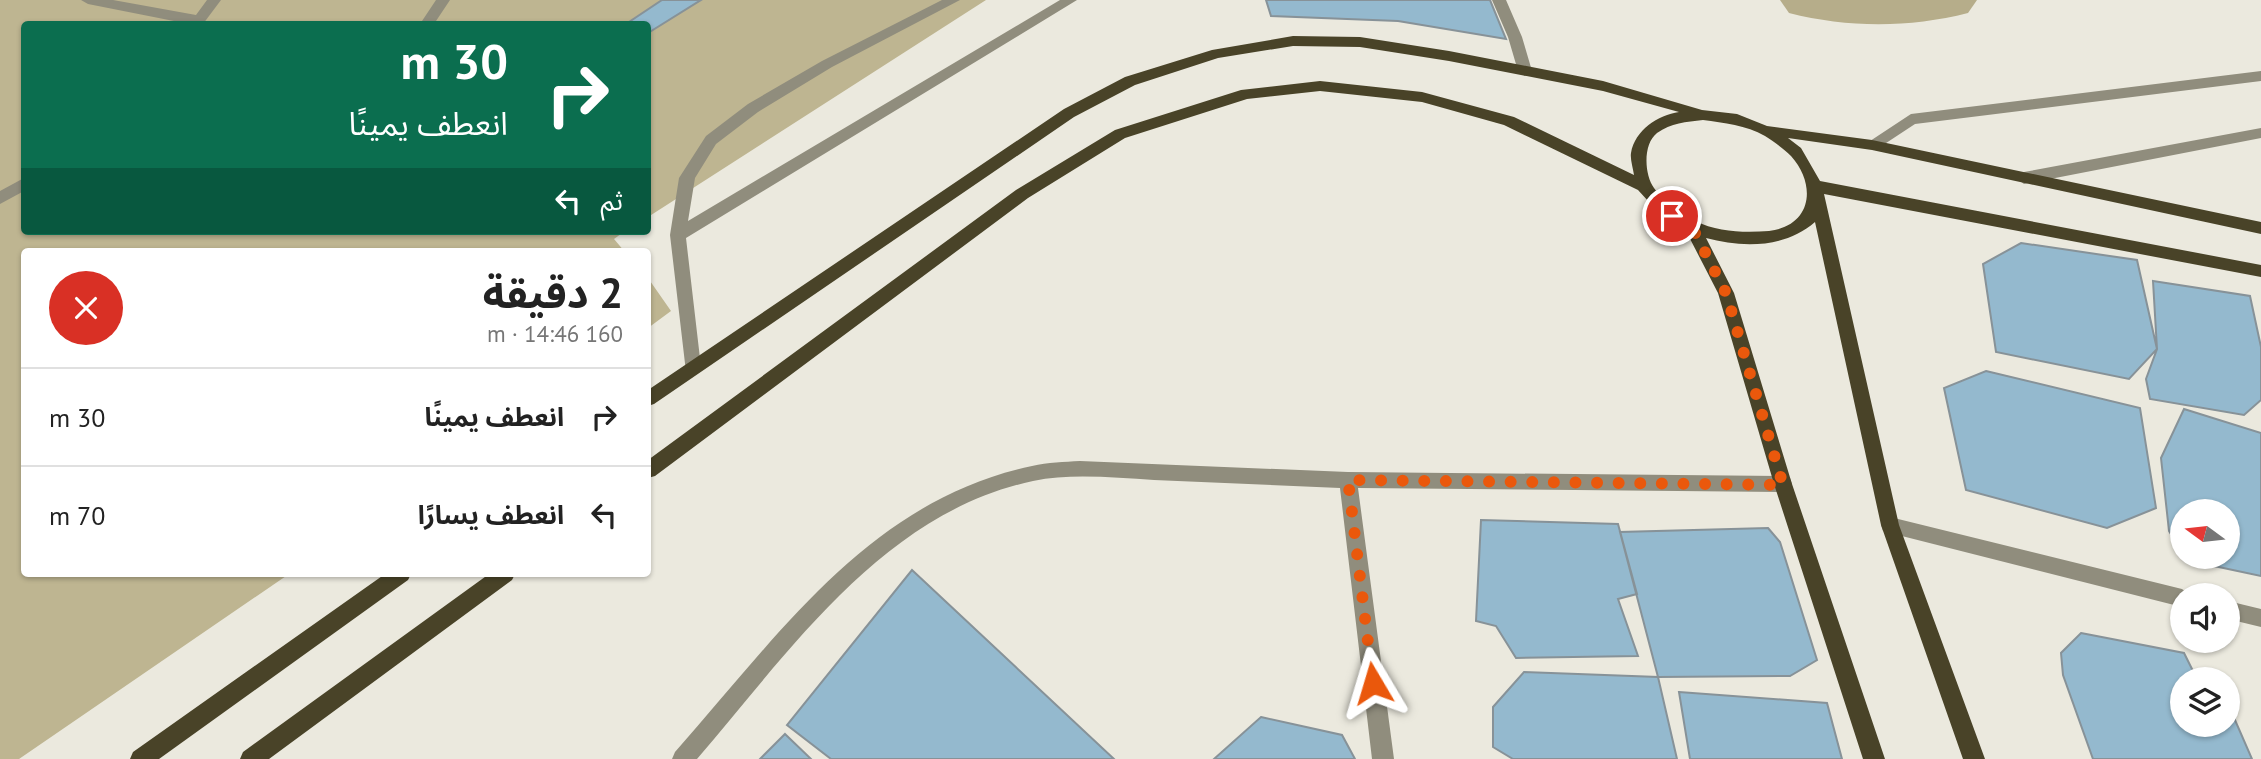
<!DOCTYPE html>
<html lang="ar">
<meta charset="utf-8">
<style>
body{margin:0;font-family:"PT Sans","Noto Sans Arabic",sans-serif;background:#f6f6f6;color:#222;direction:rtl;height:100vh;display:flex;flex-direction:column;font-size:26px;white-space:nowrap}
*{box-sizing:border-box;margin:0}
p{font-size:23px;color:#767676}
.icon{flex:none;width:38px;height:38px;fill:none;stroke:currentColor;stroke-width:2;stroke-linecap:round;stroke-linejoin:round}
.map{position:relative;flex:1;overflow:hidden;direction:ltr}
.drawer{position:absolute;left:21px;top:248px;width:630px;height:329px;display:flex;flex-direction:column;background:#fff;border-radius:7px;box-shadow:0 2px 5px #0004;direction:rtl}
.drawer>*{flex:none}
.guide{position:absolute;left:21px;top:21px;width:630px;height:214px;border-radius:7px;box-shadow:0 2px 5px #0004;direction:rtl;background:#0b6e4f;color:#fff;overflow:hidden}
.needle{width:46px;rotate:285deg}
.tools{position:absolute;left:2170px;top:499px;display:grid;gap:14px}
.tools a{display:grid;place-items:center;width:70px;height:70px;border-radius:50%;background:#fff;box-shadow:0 2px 5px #0004;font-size:35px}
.pin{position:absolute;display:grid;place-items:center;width:60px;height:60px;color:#fff;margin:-30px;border:4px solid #fff;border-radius:50%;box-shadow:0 2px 7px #0007}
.me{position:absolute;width:77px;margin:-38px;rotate:353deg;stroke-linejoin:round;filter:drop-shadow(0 0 5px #0008)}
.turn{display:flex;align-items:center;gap:24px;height:147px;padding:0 28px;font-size:32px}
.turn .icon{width:91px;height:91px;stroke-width:2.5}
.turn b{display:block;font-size:49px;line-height:60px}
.then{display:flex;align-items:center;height:66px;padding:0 28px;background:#0003;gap:14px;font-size:26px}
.round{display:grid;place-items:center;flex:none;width:74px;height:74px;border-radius:37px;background:#f6f6f6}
.summary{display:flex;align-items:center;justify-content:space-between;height:119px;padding:0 28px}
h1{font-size:42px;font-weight:700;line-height:52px}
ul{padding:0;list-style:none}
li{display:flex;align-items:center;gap:21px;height:98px;padding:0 28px;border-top:2px solid #e0e0e0}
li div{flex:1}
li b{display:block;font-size:26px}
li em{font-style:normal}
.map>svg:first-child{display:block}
</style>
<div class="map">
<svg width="2261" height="759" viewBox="0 0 2261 759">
<rect width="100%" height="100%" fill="#ebe9de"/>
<path fill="#beb591" d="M0,0H986L648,217V24H24V231H625L614,239L625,252H24V574H289L19,759H0Z
M648,278L671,311L648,328Z"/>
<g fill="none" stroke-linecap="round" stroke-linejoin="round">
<path fill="#b6ad8a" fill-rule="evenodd" d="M1780,0H1977L1968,13C1909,28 1848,28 1789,13Z"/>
</g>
<path fill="#94b9ce" stroke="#879298" stroke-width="2" d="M662,0H701L648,33V24H626Z
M1266,0H1490L1506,39L1398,21L1271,16Z
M2021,243L2137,260L2157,349L2129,379L1996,352L1983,264Z
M2153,281L2250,296L2261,347V400L2244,415L2150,399L2146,379L2157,349Z
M1986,371L2140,408L2156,508L2107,528L1966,490L1944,388Z
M2184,409L2261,433V576L2186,560L2184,556H2228V511H2182V553L2169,531L2161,458Z
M1481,520L1618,524L1637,594L1618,599L1638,656L1516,658L1496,626L1476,621Z
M1768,528L1780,542L1817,660L1790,676L1658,677L1620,532Z
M912,570L1114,759H831L787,725Z
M2081,633L2184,653L2197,679H2182V724H2228V704L2252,759H2093L2063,675L2061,653Z
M1524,672L1658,677L1677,759H1513L1493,747V707Z
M1679,692L1827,703L1842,759H1690Z
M1261,717L1342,735L1355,759H1214Z
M785,734L811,759H760Z"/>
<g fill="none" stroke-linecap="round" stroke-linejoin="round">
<path fill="#908d7d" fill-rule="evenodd" d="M81,0H113L196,15L207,0H221L203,24H189L88,4Z
M436,0H450L434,24H420Z
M942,0H960L832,67L758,112L716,144L695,178L688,221L1060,0H1077L686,238L701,367L698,372H686L670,235L679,178L706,136L748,104L822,61Z
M1492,0H1506L1522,37L1532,71L1530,74L1525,76L1518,71L1508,37Z
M2261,71V81L1915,124L1877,149H1867L1864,145L1911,114Z
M2261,128V138L2024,184L2016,178L2024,172Z
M24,178V191L0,204V191Z
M1080,461L1348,472L1783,476L1790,478L1792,484L1790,490L1783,492L1358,488L1394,759H1372L1340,488C1278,485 1216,483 1154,480C1115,478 1072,473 1033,481C883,513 791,650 697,759H672L675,752C779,635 870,500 1032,466C1048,462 1064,462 1080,461Z
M1890,517L2182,589L2190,595H2182V607L1890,533L1883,531L1881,525L1883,519Z
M2228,601L2261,609V627L2228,619Z"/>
<path fill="#494328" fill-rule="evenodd" d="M1293,36L1360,37L1449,51L1603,81L1702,110L1737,114L1767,126L1872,140L2261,222V234L1872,150L1788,138L1801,148L1820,181L2261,265V277L1824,194L1899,525L1985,759H1963L1881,525L1815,222C1785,248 1743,248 1706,238L1734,293L1792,484L1885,759H1863L1774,484L1718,293L1686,231L1660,214L1638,190L1504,125L1422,102L1320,91L1247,99L1125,138L1028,198L655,476L648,478V460L1016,190L1115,130L1241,90L1320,81L1422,92L1514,117L1634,175C1633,168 1630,159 1631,153C1635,130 1658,115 1679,112L1603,91L1449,61L1360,47L1293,46L1218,58L1135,85L1074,117L654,404L648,406V390L1064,109L1125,77L1212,50ZM1703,120C1724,123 1746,125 1765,136C1773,141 1784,149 1791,156C1817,185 1812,226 1769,231C1744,233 1718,232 1695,221C1679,214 1664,202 1654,188C1644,174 1643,144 1657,133C1671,123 1686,122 1703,120Z
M385,574H411L408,580L159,759H130L133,752Z
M489,574H515L512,580L269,759H240L243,752Z"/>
</g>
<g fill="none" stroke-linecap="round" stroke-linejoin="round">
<path stroke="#ea580c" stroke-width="12" stroke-dasharray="0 21.6" d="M1373,683L1348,480L1783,485L1726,293L1692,227L1672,216"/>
</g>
</svg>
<div class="tools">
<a><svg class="needle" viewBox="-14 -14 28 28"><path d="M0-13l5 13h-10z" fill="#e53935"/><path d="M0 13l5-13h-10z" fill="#767676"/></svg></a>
<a><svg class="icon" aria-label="sound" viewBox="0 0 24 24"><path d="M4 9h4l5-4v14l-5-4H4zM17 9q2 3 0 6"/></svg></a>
<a><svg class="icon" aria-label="layers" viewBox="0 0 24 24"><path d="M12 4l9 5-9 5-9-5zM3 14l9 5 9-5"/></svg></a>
</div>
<div class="pin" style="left:1672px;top:216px;background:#d93025"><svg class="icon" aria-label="arrive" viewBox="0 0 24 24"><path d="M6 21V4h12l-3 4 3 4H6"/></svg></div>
<svg class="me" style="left:1373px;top:683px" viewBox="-20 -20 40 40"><path d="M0-17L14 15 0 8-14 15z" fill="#ea580c" stroke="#fff" stroke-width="4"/></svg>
<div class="guide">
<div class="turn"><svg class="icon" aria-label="right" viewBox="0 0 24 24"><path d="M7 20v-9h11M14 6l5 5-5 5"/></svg><div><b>30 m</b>انعطف يمينًا</div></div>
<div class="then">ثم<svg class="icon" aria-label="left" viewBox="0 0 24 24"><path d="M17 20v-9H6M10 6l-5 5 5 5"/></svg></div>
</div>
<section class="drawer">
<div class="summary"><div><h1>2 دقيقة</h1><p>160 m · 14:46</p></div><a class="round" style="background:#d93025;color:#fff"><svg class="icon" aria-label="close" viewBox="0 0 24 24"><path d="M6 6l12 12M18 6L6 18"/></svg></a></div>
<ul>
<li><svg class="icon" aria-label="right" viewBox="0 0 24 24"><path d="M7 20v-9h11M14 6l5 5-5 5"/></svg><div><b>انعطف يمينًا</b></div><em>30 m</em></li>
<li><svg class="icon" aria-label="left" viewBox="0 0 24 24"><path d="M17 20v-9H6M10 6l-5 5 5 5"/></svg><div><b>انعطف يسارًا</b></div><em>70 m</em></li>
</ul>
</section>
</div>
